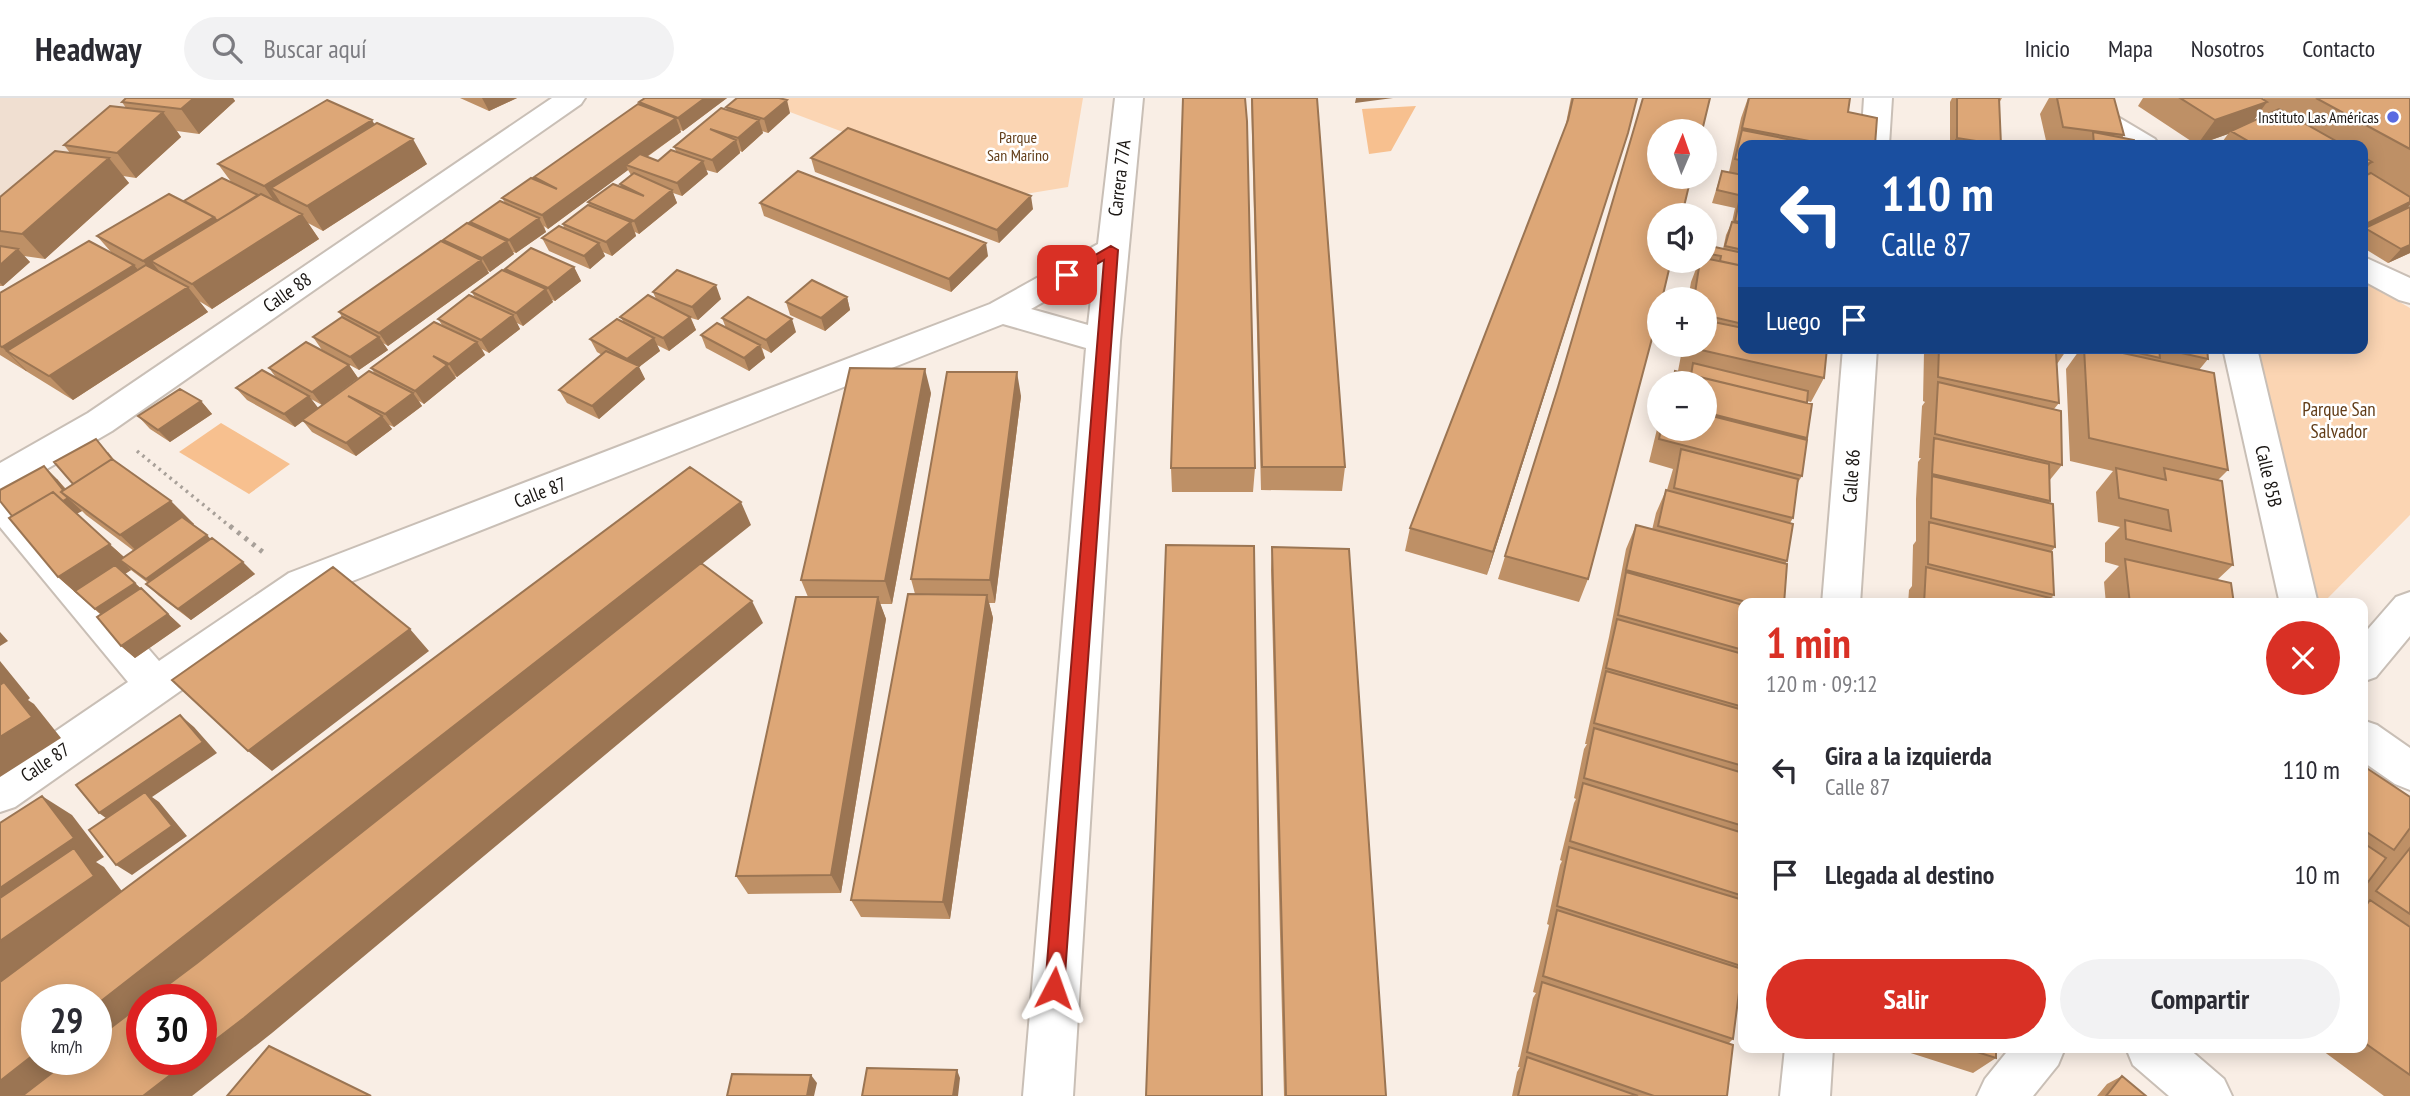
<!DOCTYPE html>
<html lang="es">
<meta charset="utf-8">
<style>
body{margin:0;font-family:"PT Sans Narrow",sans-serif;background:#f2f2f3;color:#2b2b33;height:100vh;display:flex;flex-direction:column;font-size:26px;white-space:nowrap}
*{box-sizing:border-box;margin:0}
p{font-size:23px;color:#7c7c81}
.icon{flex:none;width:38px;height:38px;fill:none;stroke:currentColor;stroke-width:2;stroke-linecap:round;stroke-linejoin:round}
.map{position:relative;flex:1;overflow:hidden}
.panel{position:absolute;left:1738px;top:500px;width:630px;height:455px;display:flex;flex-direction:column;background:#fff;border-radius:14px;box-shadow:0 4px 18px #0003}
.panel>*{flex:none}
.hud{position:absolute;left:1738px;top:42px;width:630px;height:214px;border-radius:14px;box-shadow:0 4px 18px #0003;background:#1a4fa0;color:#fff;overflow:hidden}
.needle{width:46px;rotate:2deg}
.fabs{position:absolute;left:1647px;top:21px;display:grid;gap:14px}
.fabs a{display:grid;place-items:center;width:70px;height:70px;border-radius:50%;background:#fff;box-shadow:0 4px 18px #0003;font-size:35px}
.speed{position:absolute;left:21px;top:886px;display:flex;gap:14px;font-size:35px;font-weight:700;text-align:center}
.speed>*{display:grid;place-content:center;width:91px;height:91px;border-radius:50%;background:#fff;box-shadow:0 4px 18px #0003;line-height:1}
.speed small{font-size:18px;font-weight:400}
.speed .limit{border:10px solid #d22;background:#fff;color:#111}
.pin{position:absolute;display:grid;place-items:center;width:60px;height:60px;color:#fff;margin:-30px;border-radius:14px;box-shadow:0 4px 10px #0006}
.me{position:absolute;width:77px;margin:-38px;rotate:4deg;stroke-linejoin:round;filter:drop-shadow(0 0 5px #0008)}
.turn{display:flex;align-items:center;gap:24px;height:147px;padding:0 28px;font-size:32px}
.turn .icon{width:91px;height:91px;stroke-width:2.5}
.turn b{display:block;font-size:49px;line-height:60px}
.then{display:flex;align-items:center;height:66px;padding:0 28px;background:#0003;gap:14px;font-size:26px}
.round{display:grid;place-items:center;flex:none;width:74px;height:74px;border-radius:37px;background:#f2f2f3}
.overview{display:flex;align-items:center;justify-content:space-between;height:119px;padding:0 28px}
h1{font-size:42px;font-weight:700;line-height:52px;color:#d93025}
.cta{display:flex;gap:14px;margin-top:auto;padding:14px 28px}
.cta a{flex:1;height:80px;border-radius:42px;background:#d93025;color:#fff;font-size:28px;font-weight:700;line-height:80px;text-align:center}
.cta a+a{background:#f2f2f3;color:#2b2b33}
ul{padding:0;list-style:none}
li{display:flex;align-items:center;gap:21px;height:105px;padding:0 28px}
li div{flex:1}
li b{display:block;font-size:26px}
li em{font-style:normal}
header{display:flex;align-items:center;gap:42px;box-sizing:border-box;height:98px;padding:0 35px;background:#fff;border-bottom:2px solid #e1e1e2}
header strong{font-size:33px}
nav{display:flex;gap:38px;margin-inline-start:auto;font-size:24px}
.search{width:490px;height:63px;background:#f2f2f3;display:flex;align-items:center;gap:18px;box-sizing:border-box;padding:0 24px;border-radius:38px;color:#7c7c81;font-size:26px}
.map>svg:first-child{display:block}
</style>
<header>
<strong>Headway</strong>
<div class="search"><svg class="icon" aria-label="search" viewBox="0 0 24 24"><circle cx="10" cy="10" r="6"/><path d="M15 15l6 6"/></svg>Buscar aquí</div>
<nav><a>Inicio</a><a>Mapa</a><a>Nosotros</a><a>Contacto</a></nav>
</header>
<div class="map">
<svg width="2410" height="998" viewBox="0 0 2410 998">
<rect width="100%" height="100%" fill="#f9eee5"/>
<path fill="#f0dfd1" d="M0,0H147L0,122Z"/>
<path fill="#fbd5b3" d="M753,0H1083L1068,89L1013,98Z
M2363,183L2410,210V417L2322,506H2303L2252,250H2362Z"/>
<path fill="#f7c08f" d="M1416,8L1391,53L1369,56L1362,11Z
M221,325L290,366L249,396L179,354Z"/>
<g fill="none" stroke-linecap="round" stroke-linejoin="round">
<g stroke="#c9bfb6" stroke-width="4">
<path id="street" d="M552,0H585L581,6L112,333L9,393L13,394L159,563L289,475L990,206L1098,146L1115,0H1143L1120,243L1073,998H1023L1086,250L1003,226L317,497L15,709L0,714V671L128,584L0,429V365L88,315ZM1094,175L1088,227L1031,211Z
M1864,0H1892L1889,47H1861Z
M2052,0H2086L2155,41L2159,47H2125L2056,6Z
M2362,158L2410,180V205L2399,202L2362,182Z
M1843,250H1877L1860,506H1822Z
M2223,250H2257L2318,506H2280Z
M2410,494V538L2376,579L2362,584V538L2396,499Z
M2362,622L2377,627L2410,650V692L2395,686L2362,663Z
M1785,950H1833L1830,998H1780Z
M2010,950H2065L2058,967L2033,998H1977L1985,981Z
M2126,950H2188L2224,981L2232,998H2169L2133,967Z"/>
</g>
<path stroke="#a8a099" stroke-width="3.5" stroke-dasharray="2.5 4.5" stroke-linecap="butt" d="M137,353L232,430"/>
<path stroke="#a8a099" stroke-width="5" stroke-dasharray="3.5 6" stroke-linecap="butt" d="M230,428L264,455"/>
<use href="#street" fill="#fff" fill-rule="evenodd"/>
</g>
<path fill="#be9066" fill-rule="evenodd" d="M126,0H233L235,3L199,36L177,33L181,39L136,80L123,78L129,85L45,161L24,158L30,164L3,188H0V133L70,55L64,47L126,10L122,4Z
M460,0H517L489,13Z
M645,0H727L683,33L680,32L681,34L647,59L658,63L676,53L674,49L727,12L726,9L790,15L768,35L762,33L763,35L742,54L740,53V55L717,75L706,72L708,76L682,98L673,95L677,105L639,136L635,134L636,138L612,158L603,154L605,158L590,171L549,153L542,140L564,130L563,126L589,107L588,104L621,89L620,86L631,77L628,72L548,131L544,128L546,134L516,155L513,154L514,156L490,174L487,172L489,175L388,248L383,245L388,252L359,272L322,252L313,239L342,219L339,214L445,145L443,142L472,127L470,124L505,105L502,100L535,82L534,79L640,6L639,4Z
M1251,0H1317L1345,369L1342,393L1261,392Z
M1571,0H1637L1620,60L1487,477L1405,453L1410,430L1565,30Z
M1748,0H1850L1848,14L1875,47H1743V250L1824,280L1811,304L1807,303V340L1806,342L1802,378L1797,386L1793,420L1790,425L1787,463L1785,466L1784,506H1743V851L1741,868L1738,870L1733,941L1728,946L1727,998H1512L1517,974L1520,969H1518L1533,900L1536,895L1533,894L1549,827L1547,826L1560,767L1562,763L1560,762L1574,705L1576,701L1574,700L1584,651L1587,646H1585L1609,539L1626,451L1636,427L1652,432L1656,415L1666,392H1667L1673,371L1649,364L1657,331L1659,326V331H1704V285H1670L1675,273H1678L1683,247H1704V201H1688L1691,184L1699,163H1704L1710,148L1723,151L1726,137L1732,124L1735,110L1712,105L1722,73L1729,74L1741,20Z
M1952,0H2002L1999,5L2001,47H1950V4Z
M2049,0H2114L2124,37L2122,40L2134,47H2047L2040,16Z
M2143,0H2261L2263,1L2264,0H2410V107L2407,110L2410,155L2388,165L2362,149V79L2367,77L2362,75V47H2220L2228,36L2197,47L2138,8ZM2258,16L2263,18L2254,22Z
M375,26L427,66L323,133L308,125L319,141L212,211L199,203L208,214L73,302L0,257V195L111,154L97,138L232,85L218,66Z
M811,60L1033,111L999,145L815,74Z
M760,105L988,158L951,194L764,118Z
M574,169L581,183L555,203L552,202L553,204L523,228L517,225L520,231L489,255L482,251L485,257L457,279L454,278L456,280L424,306L419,303L422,308L394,329L389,327L392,331L356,358L312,334L303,323L295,329L247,302L236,290L277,281L269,270L349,267L358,280L322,307L311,301L318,310L375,276L371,270L442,227L438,221L475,200L472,194L506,173L505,171Z
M653,194L721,201L698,222L691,220L696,232L669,253L657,247L660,253L639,269L645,281L599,321L567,305L559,292L602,257L597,254L590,241L623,223L620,219L656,201Z
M847,199L850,212L825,233L790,217L786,204Z
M722,220L796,234L771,255L762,250L765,260L749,273L706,250L701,237L726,230Z
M1927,250H2066V253L2057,266L2059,305L2054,311L2062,367L2049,383L2050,403L2049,405L2055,449L2051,454L2054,497L2051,500L2062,506H1908L1909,492L1912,488L1913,447L1916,443V401L1918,364L1921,360H1919L1922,308L1925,304L1923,303L1924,254Z
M2081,250H2207L2208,261L2199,272L2228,372L2218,382L2233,467L2217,482L2234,506H2106L2104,484L2119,468L2105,464V445L2120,429L2098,424L2096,394L2113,373L2070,363L2066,271Z
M931,295L892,506H880L886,521L841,795L748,796L736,778L808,499L801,482Z
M1021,298L995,505H989L993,520L950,821L861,819L851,802L915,496L911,481Z
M1554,300L1588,481L1579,504L1498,481Z
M201,303L212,316L170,344L150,331L138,318Z
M108,354L116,364L194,426L192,427L255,476L191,522L159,498L146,486L148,485L131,472L125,476L181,528L135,560L121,548L100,516L58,479L12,418L57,381L66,391L73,386ZM82,413L86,417L134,453L124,459L76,416Z
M1171,370H1255L1253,394H1172Z
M1272,449L1386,998H1284L1271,472Z
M2365,669L2410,699V998H2384L2319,950H2362V671Z
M1895,950H1996V960L1973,975Z
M2122,978L2146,998H2097L2107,986Z"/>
<path fill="#9b7553" d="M194,0H233L235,3L199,36L181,11Z
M482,0H517L489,13Z
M705,0H727L683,33L678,20Z
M1356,0H1393L1355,5Z
M787,2L790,15L768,35L764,21Z
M2267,4L2249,29L2231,33L2228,36L2197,47L2215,22Z
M163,14L181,39L136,80L117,55Z
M676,20L681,34L632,69L626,67L628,72L548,131L542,117Z
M372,22L387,47L271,90L285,111L281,113L264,88Z
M759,22L763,35L742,54L738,40Z
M413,41L427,66L323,133L307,108Z
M736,42L740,55L717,75L712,62Z
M109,60L129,85L45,161L22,136Z
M1620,60L1487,477L1493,454Z
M703,63L708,76L682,98L677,85Z
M2372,64L2362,75V68Z
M672,92L677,105L639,136L634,123Z
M1031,98L1033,111L999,145L997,132Z
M2410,104V107L2403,115L2365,130L2362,133V128Z
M302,116L319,141L212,211L192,186Z
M214,119L233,144L151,163L168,184L163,187L143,163Z
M539,120L546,134L516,155L509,142Z
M631,124L636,138L612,158L606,144Z
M507,143L514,156L490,174L482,160Z
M599,145L605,158L590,171L584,158Z
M986,145L988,158L951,194L949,181Z
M2410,147V155L2388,165L2401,151Z
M18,151L30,164L3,188L0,185V167Z
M481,162L489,175L388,248L379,235Z
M134,167L155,192L7,253L27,273H26L2,249Z
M574,169L581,183L555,203L548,190Z
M716,187L721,201L698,222L692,209Z
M188,189L208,214L73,302L49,278Z
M546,191L553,204L523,228L516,215Z
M847,199L850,212L825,233L821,220Z
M513,217L520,231L489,255L481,242Z
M690,219L696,232L669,253L663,240Z
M792,221L796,234L771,255L766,242Z
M379,239L388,252L359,272L350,259Z
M654,240L660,253L639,269L645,281L599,321L592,308L633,273L627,261Z
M477,244L485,257L457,279L449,266Z
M760,247L765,260L749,273L744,260Z
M349,267L358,280L322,307L312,294Z
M447,267L456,280L424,306L415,293Z
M925,271L931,295L892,506L885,483Z
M1017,274L1021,298L995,505L990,482Z
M413,295L422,308L394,329L385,316Z
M309,298L319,311L295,329L284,316Z
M201,303L212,316L170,344L158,332Z
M382,318L392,331L356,358L346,345Z
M44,368L57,381L78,407L69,400Z
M68,400L82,413L76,416L135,469L120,462L131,472L84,502L58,479L20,427Z
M171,403L194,426L144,460L120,437Z
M741,404L751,427L155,901H142V912L96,948V907Z
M207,437L219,450L159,493L146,481Z
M243,464L255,476L191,522L178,511Z
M135,485L181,528L135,560L121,548L109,523L95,511Z
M987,497L993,520L950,821L943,804Z
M878,499L886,521L841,795L831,777Z
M752,503L763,525L272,935L192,998H143L191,961H201V953Z
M410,531L429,553L272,673L248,653Z
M0,534L8,543L0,548Z
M0,563L30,600L28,602L34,606L61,640L0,679Z
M180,617L194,629L217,655L152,699L159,704L187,738L132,777L116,767L114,726L99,715Z
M42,698L72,717L104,759L96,764L104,769L124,796L0,884V790Z
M37,954V961H81L34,998H0V983Z
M957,972L960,980L958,998H953Z
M811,977L817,985L814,998H807Z"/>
<path fill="#dda777" stroke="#9b7553" stroke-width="2" d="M126,0H194L181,11L122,4Z
M645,0H705L678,20L639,4Z
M737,0H779L787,2L764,21L726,9Z
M1183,0H1245L1247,23L1255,370H1171Z
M1252,0H1317L1345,369H1262Z
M1573,0H1637L1628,35L1493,454L1410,430L1568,22Z
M1643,0H1710L1702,33H1659V79H1691L1682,117H1659V163H1671L1662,201H1659V214L1588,481L1505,458L1558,289Z
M1749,0H1850L1848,14L1877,20L1875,47H1830L1742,30Z
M1957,0H1999L2001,47L1957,40Z
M2057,0H2114L2124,37L2063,29Z
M2180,0H2261L2267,4L2215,22Z
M2316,0H2410V51Z
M327,2L372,22L264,88L218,66Z
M638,6L676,20L542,117L502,100L531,80L557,91L534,79Z
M110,8L163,14L117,55L64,47Z
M721,10L759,22L738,40L710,31L736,42L712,62L674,49Z
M2279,11L2343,47H2255L2231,33Z
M377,25L413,41L307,108L271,90Z
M848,30L1031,98L997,132L811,60Z
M1742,32L1817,47H1743V63L1735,61Z
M2093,34L2134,42V47H2094Z
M1956,42L1987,47H1956Z
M671,52L703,63L677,85L626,67L640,56L658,63Z
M55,53L109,60L22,136L0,133V99Z
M2362,58L2372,64L2362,68Z
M798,73L986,145L949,181L760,105Z
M1722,73L1743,77V98L1717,92Z
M634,75L672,92L634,123L588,104L613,86L644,98L620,86Z
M2371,75L2410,99V104L2362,128V79Z
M222,80L258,97L217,123L214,119L184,103Z
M169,96L214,119L143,163L97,138Z
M261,96L302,116L192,186L151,163Z
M1740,99H1743V125L1735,123Z
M500,103L539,120L509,142L470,124Z
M588,107L631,124L606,144L563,126Z
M2410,109V147L2401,151L2365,130Z
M1732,124L1743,126V152L1725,148Z
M467,125L507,143L482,160L443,142Z
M559,128L599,145L584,158L542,140Z
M89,143L134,167L2,249L0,248V195Z
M441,143L481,162L379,235L339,214Z
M0,148L18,151L0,167Z
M1710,148L1743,155V168L1720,163L1721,158L1710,156Z
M531,150L574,169L548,190L505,171Z
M1704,160L1743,168V226L1704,217V201H1694L1700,163H1704Z
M146,167L188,189L49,278L7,253Z
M502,172L546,191L516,215L472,194Z
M677,172L716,187L692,209L653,194Z
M812,182L847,199L821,220L786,204Z
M469,197L513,217L481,242L438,221Z
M648,197L690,219L663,240L620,219Z
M748,199L792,221L766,242L722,220Z
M342,219L379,239L350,259L313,239Z
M617,221L654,240L627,261L590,241Z
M1704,222L1743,230V250H1827L1824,280L1688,249L1689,247H1704Z
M434,224L477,244L449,266L433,258L447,267L415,293L371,270Z
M717,225L760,247L744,260L701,237Z
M306,244L349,267L312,294L269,270Z
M1939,250H2034L2056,255L2059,305L1938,279Z
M2084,250H2100L2214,275L2228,372L2089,340Z
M2117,250H2159L2160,260Z
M2159,250H2207L2208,261Z
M606,253L639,268L592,308L559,292Z
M1693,265L1808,293L1807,305L1691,277Z
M850,270L925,271L885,483L801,482Z
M262,272L309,298L284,316L236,290Z
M369,273L413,295L385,316L348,298L382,318L346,345L302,322Z
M1675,273L1812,306L1807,340L1704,314V285H1673Z
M947,274H1017L990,482L911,481Z
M1938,284L2061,313L2062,367L1935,336Z
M180,291L201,303L158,332L138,318Z
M1704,316L1807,342L1802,378L1659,341L1661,331H1704Z
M1934,340L2049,366L2050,403L1932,376Z
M96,341L112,361L73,386L54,364Z
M1681,351L1798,381L1793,420L1674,390Z
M112,361L171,403L120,437L61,394Z
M44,368L63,392L61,394L68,400L63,403L53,394L12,418L0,403V392Z
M690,369L741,404L96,907V901H37V954L0,983V884Z
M2116,370L2166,382L2164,370L2222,383L2233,467L2126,441L2125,422L2171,433L2168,412L2119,400Z
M1932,378L2053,406L2055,449L1931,420Z
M1666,392L1793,426L1787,463L1658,428Z
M53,394L110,446L58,479L9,420Z
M182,419L207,437L146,481L120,462Z
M1929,424L2052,454L2054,497L1928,466Z
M1636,427L1787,466L1784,506H1754L1626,472Z
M212,440L243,464L178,511L146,486Z
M1166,447L1254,448L1262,998H1146Z
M1272,449L1349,451L1386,998H1286Z
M2125,461L2231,485L2234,506H2130Z
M701,465L752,503L244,920L201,953V901H149L197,865Z
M115,467L135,485L95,511L75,493Z
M333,469L410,531L248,653L172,582Z
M1926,469L2062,503V506H1924Z
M1626,474L1743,507V552L1618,517Z
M141,490L168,516L121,548L97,519Z
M908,496L987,497L943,804L851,802Z
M796,499H878L831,777L736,778Z
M1617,521L1743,556V609L1606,570Z
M1606,573L1743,612V668L1594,625Z
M4,584L32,619L0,639V587Z
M180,617L203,644L99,715L76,687Z
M1594,630L1743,675V728L1584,680Z
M2365,669L2410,699V730L2394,752L2362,731V672Z
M1583,685L1743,735V798L1570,743Z
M145,694L172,728L116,767L89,732Z
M42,698L74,740L0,790V725Z
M2362,744L2386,760L2362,792Z
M1569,749L1743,802V851L1741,868L1557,808Z
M74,750L94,778L0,843V800Z
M2410,750V816L2376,793Z
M2370,802L2410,829V977L2362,943V813Z
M1557,812L1742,871L1733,941L1543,878Z
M1542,884L1733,947L1727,998H1654L1527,954Z
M142,906V961H191L143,998H22L70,961H96V941Z
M269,948L371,998H227Z
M1964,950H1996V960Z
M1527,959L1638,998H1518Z
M867,970L957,972L953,998H862Z
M732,976L811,977L807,998H727Z
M2122,978L2146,998H2106Z"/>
<path fill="#d93025" stroke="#8d1f18" stroke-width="2" d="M1111,148L1118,152L1064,890L1061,897L1054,900L1048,897L1045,890L1104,162L1072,180H1062L1060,177Z"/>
<circle fill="#596ae1" stroke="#fff" stroke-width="2.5" cx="2393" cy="19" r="7"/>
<g text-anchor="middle" stroke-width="5" stroke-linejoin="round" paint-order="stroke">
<g font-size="16" fill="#191512" stroke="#fff" text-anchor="end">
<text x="2379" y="25">Instituto Las Américas</text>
</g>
<g font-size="16" fill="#613c17" stroke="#fff">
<text x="1018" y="45">Parque<tspan x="1018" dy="18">San Marino</tspan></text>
</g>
<g font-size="19" fill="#191512" stroke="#fff">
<text transform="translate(1119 80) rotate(-83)" y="7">Carrera 77A</text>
<text transform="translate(287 194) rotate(-35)" y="7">Calle 88</text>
<text transform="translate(1851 378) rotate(-86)" y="7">Calle 86</text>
<text transform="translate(2269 378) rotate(77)" y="7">Calle 85B</text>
<text transform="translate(540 394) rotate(-21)" y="7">Calle 87</text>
<text transform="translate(45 664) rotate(-34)" y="7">Calle 87</text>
</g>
<g font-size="19" fill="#613c17" stroke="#fff">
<text x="2339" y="318">Parque San<tspan x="2339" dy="22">Salvador</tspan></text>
</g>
</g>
</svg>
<div class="fabs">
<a><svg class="needle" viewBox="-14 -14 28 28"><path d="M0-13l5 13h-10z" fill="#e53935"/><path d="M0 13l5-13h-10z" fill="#7c7c81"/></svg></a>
<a><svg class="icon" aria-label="sound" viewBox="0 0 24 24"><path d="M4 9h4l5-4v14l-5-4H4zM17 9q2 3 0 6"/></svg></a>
<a>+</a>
<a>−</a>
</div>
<div class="speed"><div>29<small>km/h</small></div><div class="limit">30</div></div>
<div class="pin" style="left:1067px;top:177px;background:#d93025"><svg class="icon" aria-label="arrive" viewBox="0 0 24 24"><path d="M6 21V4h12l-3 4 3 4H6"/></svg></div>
<svg class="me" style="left:1054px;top:890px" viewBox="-20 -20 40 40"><path d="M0-17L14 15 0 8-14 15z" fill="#d93025" stroke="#fff" stroke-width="4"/></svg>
<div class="hud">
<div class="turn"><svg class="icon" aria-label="left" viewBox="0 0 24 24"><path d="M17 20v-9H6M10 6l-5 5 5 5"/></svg><div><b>110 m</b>Calle 87</div></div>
<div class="then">Luego<svg class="icon" aria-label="arrive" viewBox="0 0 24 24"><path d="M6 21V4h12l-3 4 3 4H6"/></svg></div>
</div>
<section class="panel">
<div class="overview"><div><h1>1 min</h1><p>120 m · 09:12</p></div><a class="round" style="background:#d93025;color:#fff"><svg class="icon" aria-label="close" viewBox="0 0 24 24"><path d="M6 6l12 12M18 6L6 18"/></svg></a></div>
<ul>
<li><svg class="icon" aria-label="left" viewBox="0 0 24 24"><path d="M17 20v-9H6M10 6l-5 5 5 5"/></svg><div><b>Gira a la izquierda</b><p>Calle 87</p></div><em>110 m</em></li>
<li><svg class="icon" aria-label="arrive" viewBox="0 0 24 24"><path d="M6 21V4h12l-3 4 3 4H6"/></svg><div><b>Llegada al destino</b></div><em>10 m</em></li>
</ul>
<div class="cta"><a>Salir</a><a>Compartir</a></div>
</section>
</div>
